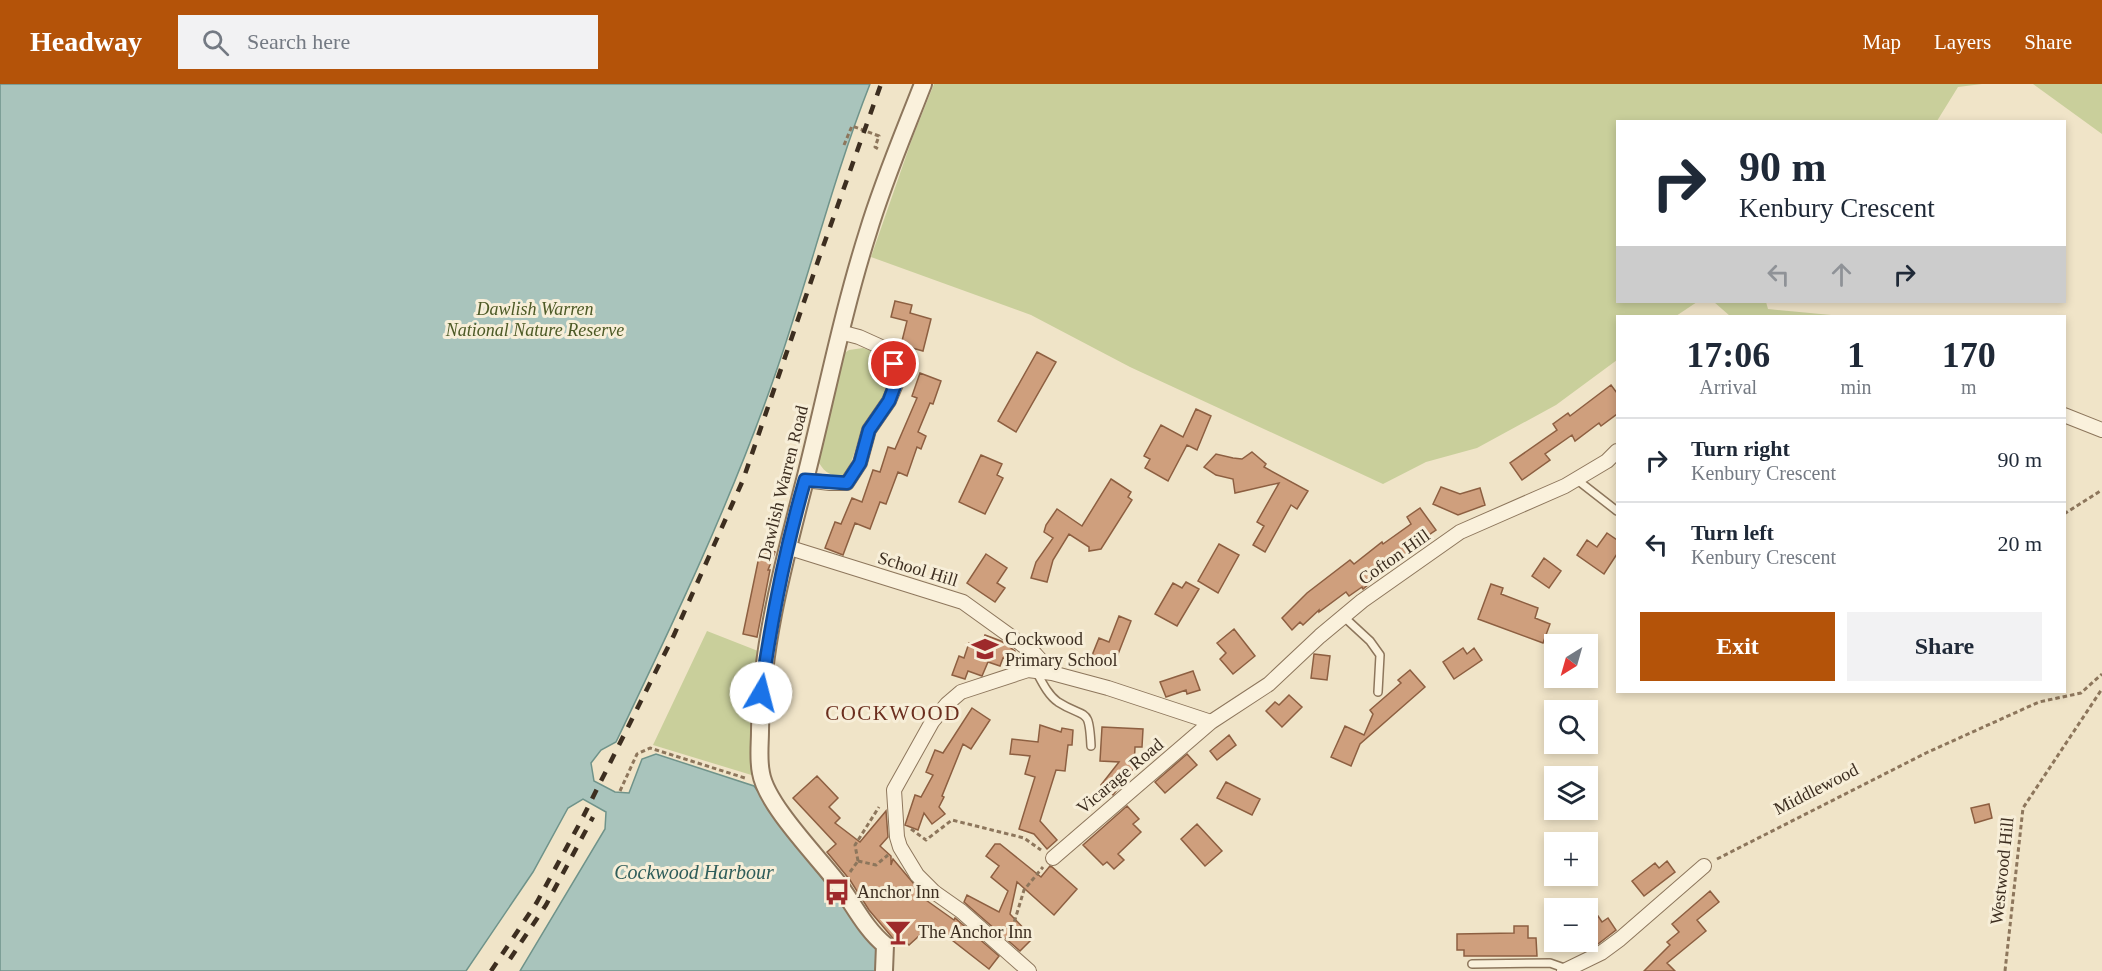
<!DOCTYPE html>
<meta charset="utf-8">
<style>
body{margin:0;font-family:Georgia,serif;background:#f2f2f3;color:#1f2937;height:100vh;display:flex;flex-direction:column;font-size:22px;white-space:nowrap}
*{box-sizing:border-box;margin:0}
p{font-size:20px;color:#747a83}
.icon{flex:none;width:33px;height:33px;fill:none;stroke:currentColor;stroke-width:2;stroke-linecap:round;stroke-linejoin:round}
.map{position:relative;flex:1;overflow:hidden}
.sheet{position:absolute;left:1616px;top:231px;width:450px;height:378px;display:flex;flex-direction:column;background:#fff;border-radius:0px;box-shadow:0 3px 9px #0003}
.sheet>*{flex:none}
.guide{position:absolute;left:1616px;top:36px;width:450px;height:183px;border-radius:0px;box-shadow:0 3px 9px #0003;background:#fff;color:#1f2937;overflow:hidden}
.needle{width:39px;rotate:217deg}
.fabs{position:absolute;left:1544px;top:550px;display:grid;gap:12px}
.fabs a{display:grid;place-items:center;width:54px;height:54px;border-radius:0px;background:#fff;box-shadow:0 3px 9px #0003;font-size:30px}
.pin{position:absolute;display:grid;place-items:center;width:51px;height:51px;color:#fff;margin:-26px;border:3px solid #fff;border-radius:50%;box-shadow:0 2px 6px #0007}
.me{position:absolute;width:66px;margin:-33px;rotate:8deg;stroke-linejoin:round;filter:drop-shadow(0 0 4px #0008)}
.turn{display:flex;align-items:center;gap:21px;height:126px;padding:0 24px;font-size:27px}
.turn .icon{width:78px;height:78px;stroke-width:2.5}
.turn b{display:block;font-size:42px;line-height:51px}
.lanes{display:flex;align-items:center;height:57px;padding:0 24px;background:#0003;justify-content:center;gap:30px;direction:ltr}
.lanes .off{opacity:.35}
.eta{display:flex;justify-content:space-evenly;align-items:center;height:102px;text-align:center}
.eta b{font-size:36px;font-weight:700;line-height:42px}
.action{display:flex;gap:12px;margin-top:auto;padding:12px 24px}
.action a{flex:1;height:69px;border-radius:0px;background:#b45309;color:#fff;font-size:24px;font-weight:700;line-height:69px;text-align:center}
.action a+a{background:#f2f2f3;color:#1f2937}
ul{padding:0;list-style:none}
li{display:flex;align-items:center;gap:18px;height:84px;padding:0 24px;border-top:2px solid #e0e1e3}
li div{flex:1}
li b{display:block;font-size:22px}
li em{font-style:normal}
header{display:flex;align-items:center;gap:36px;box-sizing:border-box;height:84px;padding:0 30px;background:#b45309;color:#fff}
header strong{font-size:28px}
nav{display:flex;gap:33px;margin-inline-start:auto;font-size:21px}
.search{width:420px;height:54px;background:#f2f2f3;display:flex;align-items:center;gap:15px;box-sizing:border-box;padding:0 21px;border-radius:0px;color:#747a83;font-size:22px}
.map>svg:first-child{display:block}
</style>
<header>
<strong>Headway</strong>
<div class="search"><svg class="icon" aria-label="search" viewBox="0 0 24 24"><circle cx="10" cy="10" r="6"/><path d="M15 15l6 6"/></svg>Search here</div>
<nav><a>Map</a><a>Layers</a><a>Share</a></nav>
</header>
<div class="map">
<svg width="2102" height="887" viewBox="0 0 2102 887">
<rect width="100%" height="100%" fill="#f0e4c8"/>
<path fill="#c9cf9b" d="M934,0H1982L1958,3L1937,37L1617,38V218H1697L1676,232H1617V276L1556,321L1477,364L1426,378L1383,400L1130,283L1031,231L871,173L912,55Z
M2033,0H2102V50Z
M1714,218H1766L1768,225L1842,232H1730Z
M863,264C889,272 899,290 883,314C878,323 868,331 864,341C857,357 854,374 846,389L841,393C828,391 823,387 817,375L843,270L849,266Z
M707,547L758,567V693L653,661Z"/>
<path fill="#a9c4bc" stroke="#6f938a" stroke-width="1.5" d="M0,0H870C833,94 809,193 776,288C732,416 674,537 616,658L601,666L591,679L594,697L615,708L629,709L642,675L656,670L754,702L833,809L877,865V887H520L605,745L606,728L583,715L568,724L533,788L466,887H0Z"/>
<path fill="#cf9f7d" stroke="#8d5f41" stroke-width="1.5" d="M895,217L912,221L910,229L931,235L923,267L901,261L907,237L891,233Z
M1037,268L1056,278L1016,348L998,337Z
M920,289L941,297L933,320L930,319L918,348L926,352L921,365L917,363L907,392L898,388L886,420L880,418L870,445L855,439L843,471L825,464L835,438L841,440L852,414L862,418L873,386L880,388L888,363L895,365L917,314L912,312Z
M1611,301L1617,309V330L1601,342L1599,339L1575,357L1572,351L1545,370L1550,376L1522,396L1510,379L1557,346L1553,340L1568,329L1570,332Z
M1196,325L1211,332L1197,366L1187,361L1168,397L1145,384L1150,375L1144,372L1161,341L1183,353Z
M1252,368L1266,380L1264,383L1308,407L1297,425L1291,421L1265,468L1253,461L1264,442L1257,438L1279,399L1235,409L1233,395L1216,391L1204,383L1216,370L1233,374L1242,375Z
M981,371L1002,380L997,391L1003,394L985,430L959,418Z
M1111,395L1131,408L1128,413L1132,416L1101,465L1089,467V463L1069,450L1053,476L1047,498L1031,494L1036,478L1053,454L1044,448L1046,441L1057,425L1082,442Z
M1441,403L1460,410L1480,404L1485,421L1458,431L1433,420Z
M1420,424L1436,446L1420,457L1423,461L1410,470L1408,468L1363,505L1362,503L1349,512L1346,508L1319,528V526L1303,541L1300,538L1292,546L1282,534L1307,509L1350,476L1354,480L1382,458L1383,460L1411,440L1407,433Z
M1607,449L1617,456V470L1604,490L1577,471L1587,456L1597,463Z
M1219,460L1239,471L1218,509L1198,497Z
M761,463L775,468L768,486H770L757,553L743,550Z
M986,470L1007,484L997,499L1005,504L995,518L967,499Z
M1544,474L1561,487L1549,504L1532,492Z
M1186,498L1199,505L1177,542L1155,530L1173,499L1182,504Z
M1491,500L1503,504L1501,510L1538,524L1535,534L1550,540L1543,559L1478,535Z
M1119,532L1131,537L1113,583L1093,575V569L1099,554L1109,558Z
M1234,545L1255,572L1233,590L1220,575L1226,569L1217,559Z
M985,551L1001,557L1015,567L1012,577L1003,574L1000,582L988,578L982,592L968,587L965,595L952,591L959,572L964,574L969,559L981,563Z
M1463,564L1467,570L1474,564L1482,576L1454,595L1443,578Z
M1314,570L1330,572L1327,596L1311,594Z
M1410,586L1425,603L1360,660L1351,682L1331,673L1345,642L1364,651L1373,630L1370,626L1401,599L1398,596Z
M1193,587L1200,606L1187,610L1186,606L1166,613L1160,598Z
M1289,611L1302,623L1282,643L1266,627L1275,618L1279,621Z
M972,624L990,636L971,665L963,660L942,712L944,713L939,723L945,730L932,740L924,729L918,746L905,741L915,711L921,713L933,691L926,688L935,666L943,669Z
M1040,641L1061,648L1062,644L1073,646L1072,661H1068L1065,687L1056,686L1040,737L1057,756L1047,765L1034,750L1019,745L1035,693L1025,690L1030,672L1010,670L1012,655L1038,658Z
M1102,643L1143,645L1142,663H1135L1134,684L1113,711L1101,701L1119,678L1100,677Z
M1229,651L1236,661L1217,676L1210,667Z
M1187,670L1197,681L1165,709L1155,698Z
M817,692L838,714L829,723L840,734L835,739L860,758L886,727L888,753L880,762L891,772V781L893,775L919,806L916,809L954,836L955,834L999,872L989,885L939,846L938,848L930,842L909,861L901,854L896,858L869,826L850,796L827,768L836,760L793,714Z
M1226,698L1260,715L1252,731L1217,714Z
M1989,720L1992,734L1975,739L1971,724Z
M1127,722L1139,735L1133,740L1141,748L1118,770L1124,776L1114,785L1107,778L1103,781L1083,761Z
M1197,740L1222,767L1205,782L1181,755Z
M995,760H1000L1041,793L1050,782L1052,783L1077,805L1054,831L1017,798L1010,830L1033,854L1020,867L964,818L967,811L999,828L1008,807L991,793L999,782L986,772Z
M1667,777L1675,788L1644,812L1632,797L1655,779L1659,784Z
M1710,807L1719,818L1697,836L1706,847L1667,879L1675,887H1644L1670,861L1667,858L1679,848L1672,840Z
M1598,832L1602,838L1608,834L1616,846L1598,860L1596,857L1587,863V839Z
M1514,842H1528V854H1536L1537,872H1464V866H1457V850L1514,849Z"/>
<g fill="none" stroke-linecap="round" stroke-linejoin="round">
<g stroke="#8d765c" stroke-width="10">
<path id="service" d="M1576,395L1617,427
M1344,533L1370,557L1380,571L1378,608
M1036,587C1042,598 1048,611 1058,618C1086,636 1089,621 1091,662
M1472,880L1550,879L1567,885"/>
</g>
<g stroke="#8d765c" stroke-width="16">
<path id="minor" d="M2064,331L2102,346
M805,396L830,399H847L860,379L869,346L889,317L899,293L890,267L859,253L840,248
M787,463L963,518L1035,570L1052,589
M1053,774L1211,638L1269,600L1320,552L1362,517L1460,448L1565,402L1607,377L1617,367
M1029,887L961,827L934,808L917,791L900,763L897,753L894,706L932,638L947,620L961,608L1028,586L1052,589L1108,604L1211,638
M1564,887L1601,869L1620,855L1704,782"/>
</g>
<g stroke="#8d765c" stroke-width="20">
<path id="tertiary" d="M884,887L885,861C865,845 853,819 837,798C816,771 766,720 761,689C758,675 760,660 760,647C761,561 784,478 805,396C826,313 842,230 868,148C883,98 904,49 923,0"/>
</g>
<path stroke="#8d765c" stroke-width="3" stroke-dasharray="4.5 3" stroke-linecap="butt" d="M844,61L852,42L879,52L875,63L880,66
M2064,430L2102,406
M620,707L637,670L650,664L745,694
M911,745L926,756L952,736L1024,754L1041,766
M1717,775L1926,669L2039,618L2081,609L2102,590
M858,777L855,761L879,723
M858,777L876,781L888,771
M850,788L858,777
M1010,852L1024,806L1043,783
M2005,887L2023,724L2102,605"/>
<use href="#service" stroke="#faf1dc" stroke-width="7"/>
<use href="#minor" stroke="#faf1dc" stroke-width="14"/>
<use href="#tertiary" stroke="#faf1dc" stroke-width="16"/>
<path stroke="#3d2e20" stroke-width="4.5" stroke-dasharray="10 10" stroke-linecap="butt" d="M510,875L546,821L593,733
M491,887L537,818L582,735L674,551L743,396L819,174L881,0"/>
</g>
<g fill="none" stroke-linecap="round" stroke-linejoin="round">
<g stroke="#114b97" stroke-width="15">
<path id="route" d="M761,609C771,537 785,466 805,396L847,399L860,379L869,346L889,317L898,293L894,280"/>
</g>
<use href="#route" stroke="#1a73e8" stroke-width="10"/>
</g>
<defs>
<g id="school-bare" transform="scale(2.07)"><path d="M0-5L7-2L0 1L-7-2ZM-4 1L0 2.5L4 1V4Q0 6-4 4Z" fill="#9e2a2b" stroke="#f7eed8" stroke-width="2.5" paint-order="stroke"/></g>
<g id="bus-bare" transform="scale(2.07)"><path d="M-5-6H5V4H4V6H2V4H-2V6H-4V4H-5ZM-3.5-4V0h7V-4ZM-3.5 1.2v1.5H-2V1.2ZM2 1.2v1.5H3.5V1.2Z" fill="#9e2a2b" stroke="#f7eed8" stroke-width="2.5" paint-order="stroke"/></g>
<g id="bar-bare" transform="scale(2.07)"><path d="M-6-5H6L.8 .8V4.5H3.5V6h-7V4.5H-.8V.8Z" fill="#9e2a2b" stroke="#f7eed8" stroke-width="2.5" paint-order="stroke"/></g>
</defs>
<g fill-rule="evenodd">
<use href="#school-bare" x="985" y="565"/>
<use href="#bus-bare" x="837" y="808"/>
<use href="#bar-bare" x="898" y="848"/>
</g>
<g text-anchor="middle" stroke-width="6" stroke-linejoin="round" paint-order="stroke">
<g font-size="18" font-style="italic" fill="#4d5a26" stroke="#f7eed8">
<text x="535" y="231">Dawlish Warren<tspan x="535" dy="21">National Nature Reserve</tspan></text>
</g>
<g font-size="18" fill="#3d2e20" stroke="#f7eed8">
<text transform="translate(783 399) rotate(-76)" y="6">Dawlish Warren Road</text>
<text transform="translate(1394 473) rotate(-35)" y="6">Cofton Hill</text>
<text transform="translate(918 485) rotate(17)" y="6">School Hill</text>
<text transform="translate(1120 692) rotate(-40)" y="6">Vicarage Road</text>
<text transform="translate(1816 705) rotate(-27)" y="6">Middlewood</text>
<text transform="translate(2002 787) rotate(-84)" y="6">Westwood Hill</text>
</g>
<g font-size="18" fill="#3d2e20" stroke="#f7eed8" text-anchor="start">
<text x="1005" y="561">Cockwood<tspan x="1005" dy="21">Primary School</tspan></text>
<text x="857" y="814">Anchor Inn</text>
<text x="918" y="854">The Anchor Inn</text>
</g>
<g font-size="20" font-style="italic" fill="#2f5d5a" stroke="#f7eed8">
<text x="694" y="795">Cockwood Harbour</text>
</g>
<g font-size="21" letter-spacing="1.5" fill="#6b2e1e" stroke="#f7eed8">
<text x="893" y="636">COCKWOOD</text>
</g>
</g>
</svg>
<div class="fabs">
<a><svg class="needle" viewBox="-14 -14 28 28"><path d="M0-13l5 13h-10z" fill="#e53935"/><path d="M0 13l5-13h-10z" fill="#747a83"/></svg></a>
<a><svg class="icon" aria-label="search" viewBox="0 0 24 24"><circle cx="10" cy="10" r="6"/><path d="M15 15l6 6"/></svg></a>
<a><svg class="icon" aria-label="layers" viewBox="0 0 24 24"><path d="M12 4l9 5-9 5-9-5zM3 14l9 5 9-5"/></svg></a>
<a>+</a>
<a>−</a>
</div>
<div class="pin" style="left:894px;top:280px;background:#d93025"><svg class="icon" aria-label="arrive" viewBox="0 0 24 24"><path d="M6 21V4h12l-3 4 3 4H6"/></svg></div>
<svg class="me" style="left:761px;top:609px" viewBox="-20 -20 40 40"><circle r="19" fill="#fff"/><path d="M0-13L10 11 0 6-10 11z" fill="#1a73e8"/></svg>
<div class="guide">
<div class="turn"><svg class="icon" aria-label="right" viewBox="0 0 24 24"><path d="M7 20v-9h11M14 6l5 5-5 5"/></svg><div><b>90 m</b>Kenbury Crescent</div></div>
<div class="lanes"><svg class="icon off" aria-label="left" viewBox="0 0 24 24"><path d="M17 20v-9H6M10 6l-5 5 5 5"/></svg><svg class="icon off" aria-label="ahead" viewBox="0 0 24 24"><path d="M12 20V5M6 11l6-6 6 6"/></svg><svg class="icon" aria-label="right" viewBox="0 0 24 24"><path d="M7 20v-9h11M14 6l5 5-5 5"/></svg></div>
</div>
<section class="sheet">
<div class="eta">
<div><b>17:06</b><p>Arrival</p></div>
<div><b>1</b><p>min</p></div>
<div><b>170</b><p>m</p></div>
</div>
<ul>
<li><svg class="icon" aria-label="right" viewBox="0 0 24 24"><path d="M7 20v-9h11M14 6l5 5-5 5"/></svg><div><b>Turn right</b><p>Kenbury Crescent</p></div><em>90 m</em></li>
<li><svg class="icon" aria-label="left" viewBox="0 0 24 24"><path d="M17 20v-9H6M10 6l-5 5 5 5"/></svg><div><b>Turn left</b><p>Kenbury Crescent</p></div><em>20 m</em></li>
</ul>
<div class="action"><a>Exit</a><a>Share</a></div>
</section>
</div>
